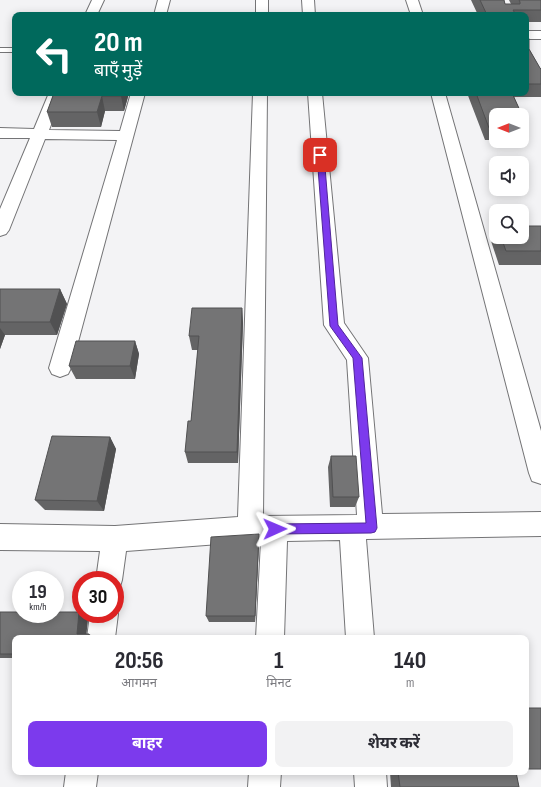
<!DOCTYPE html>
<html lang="hi">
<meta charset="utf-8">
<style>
body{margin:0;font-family:"Sofia Sans Condensed","Noto Sans Devanagari",sans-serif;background:#f2f2f3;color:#2b2b33;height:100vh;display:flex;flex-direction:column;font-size:15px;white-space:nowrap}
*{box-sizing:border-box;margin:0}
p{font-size:13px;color:#7c7c81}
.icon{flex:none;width:22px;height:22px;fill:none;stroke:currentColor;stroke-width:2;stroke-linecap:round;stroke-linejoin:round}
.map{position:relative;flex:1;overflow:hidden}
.panel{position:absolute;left:12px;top:635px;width:517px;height:140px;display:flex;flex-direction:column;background:#fff;border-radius:8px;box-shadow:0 2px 10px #0003}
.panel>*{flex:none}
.banner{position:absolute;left:12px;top:12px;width:517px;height:84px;border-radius:8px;box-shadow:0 2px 10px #0003;background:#00695c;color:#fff;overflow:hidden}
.needle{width:26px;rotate:270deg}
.buttons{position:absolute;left:489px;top:108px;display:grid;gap:8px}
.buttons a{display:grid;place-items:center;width:40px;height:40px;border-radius:8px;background:#fff;box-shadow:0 2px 10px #0003;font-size:20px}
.speed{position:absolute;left:12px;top:571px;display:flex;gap:8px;font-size:20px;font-weight:700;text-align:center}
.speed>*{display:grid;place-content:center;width:52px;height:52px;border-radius:50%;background:#fff;box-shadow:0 2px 10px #0003;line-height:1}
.speed small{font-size:10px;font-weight:400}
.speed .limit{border:6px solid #d22;background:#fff;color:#111}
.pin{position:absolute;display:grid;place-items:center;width:34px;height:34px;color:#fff;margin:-17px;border-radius:8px;box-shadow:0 2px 6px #0006}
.me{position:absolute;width:44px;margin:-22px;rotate:89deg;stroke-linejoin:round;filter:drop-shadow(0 0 3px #0008)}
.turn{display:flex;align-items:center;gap:14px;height:84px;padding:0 16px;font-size:18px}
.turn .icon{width:52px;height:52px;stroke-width:2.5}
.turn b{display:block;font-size:28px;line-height:34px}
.eta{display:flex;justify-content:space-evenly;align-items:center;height:68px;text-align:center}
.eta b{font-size:24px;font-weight:700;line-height:28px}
.action{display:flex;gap:8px;margin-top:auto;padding:8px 16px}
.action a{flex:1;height:46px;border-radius:8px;background:#7c3aed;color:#fff;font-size:16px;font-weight:700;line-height:46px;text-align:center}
.action a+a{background:#f2f2f3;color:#2b2b33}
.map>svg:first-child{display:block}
</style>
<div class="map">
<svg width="541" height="787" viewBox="0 0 541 787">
<rect width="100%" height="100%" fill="#f3f3f5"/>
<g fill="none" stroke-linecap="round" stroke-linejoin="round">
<g stroke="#747476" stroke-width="2">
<path id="lane" d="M0,48H15V52H0Z"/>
</g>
<g stroke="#747476" stroke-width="2">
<path id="street" d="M92,0H104L97,15H85Z
M158,0H170L166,15H154Z
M256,0H268V15H256Z
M302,0H314L315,15H303Z
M406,0H418L423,15H411Z
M526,31H541V39H526Z
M49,93H63L49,130L120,131L131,93H145L71,368L68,374L60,377L52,374L49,368L117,140L45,139L9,230L6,234L0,236V209L30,138H0V128L34,129Z
M253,93H267L263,516L357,515L347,360L324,325L308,93H322L344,323L368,358L382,514L541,512V536L366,539L374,638H346L340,540L287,541L284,638H256L261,541L126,551L122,580L119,590L115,591V580H96L100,551L0,550V524L115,526L238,517Z
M431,93H445L541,431V484L532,481L529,473Z
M115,607L118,614L115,638H87L90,614H115Z
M66,772H98L96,787H64Z
M249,772H281L280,787H248Z
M354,772H386L387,787H355Z"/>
</g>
<use href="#lane" fill="#fff" fill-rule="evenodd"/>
<use href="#street" fill="#fff" fill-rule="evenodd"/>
</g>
<path fill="#646465" d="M471,0H504L505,4H511L509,0H541V22H526V15H478Z
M526,34L529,49L540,68L541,69V97H514L528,128L523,140H522V115H496V140H485L467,93H526Z
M54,93H129L124,111H105L101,127H52L47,112Z
M541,226V265H499L491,241L496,230V237H522Z
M0,289H60L67,304L57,335H5L0,349Z
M242,308L243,323L238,463H188L185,452L191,421L198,350H192L189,336Z
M135,341L139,354L135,379H76L69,366Z
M110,437L116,449L104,511L45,510L35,500Z
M331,456L359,497L355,507H330L328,467Z
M259,543L255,622H209L206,616Z
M0,612L81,613L88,618L86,634L15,638V658H0Z
M390,772H516L519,787H391Z"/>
<path fill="#515152" d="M122,93H129L124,111L121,96Z
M102,96L105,111L101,127L97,112Z
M60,289L67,304L57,335L50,322Z
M242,308L243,323L238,463L237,452Z
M0,328L5,335L0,349Z
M135,341L139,354L135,379L130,366Z
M110,437L116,449L104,511L97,501Z
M259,534V543L255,622V616Z
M79,612L81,613V614H83L88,618L86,638L77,634Z
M89,634L95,638H89Z"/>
<path fill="#747475" stroke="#515152" d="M480,0H504L505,4H520V2L519,0H541V10H513L516,15H487Z
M526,34L529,39V49L540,68L541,69V84H526Z
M54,93H122L121,96H102L97,112H47Z
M476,93H512L528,128H522V115H496V128H489Z
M522,226H541V251H506L501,237H522Z
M0,289H60L50,322H0Z
M192,308H242L237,452H185L188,421H191L199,336H189Z
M76,341H135L130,366H69Z
M52,436L110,437L97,501L35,500Z
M331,456H356L359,497H333Z
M259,534L255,616H206L211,537Z
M0,612H21V614H55V612H79L77,634H89V638H15V654H0Z
M526,708H541V769H526Z
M398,772H516L519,787H400Z"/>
<path fill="#7c3aed" stroke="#51269a" d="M320,153L324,155L338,325L362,358L377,528L375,532L371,533L275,534L271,533L269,529L271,526L275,524L366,523L353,358L330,326L317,155Z"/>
</svg>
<div class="buttons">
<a><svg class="needle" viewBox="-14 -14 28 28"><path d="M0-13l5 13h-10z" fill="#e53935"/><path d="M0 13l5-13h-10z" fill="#7c7c81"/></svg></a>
<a><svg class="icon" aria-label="sound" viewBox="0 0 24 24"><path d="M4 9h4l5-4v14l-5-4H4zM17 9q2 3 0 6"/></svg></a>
<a><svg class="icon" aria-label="search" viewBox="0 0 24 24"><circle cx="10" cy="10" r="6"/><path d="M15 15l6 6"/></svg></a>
</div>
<div class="speed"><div>19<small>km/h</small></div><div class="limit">30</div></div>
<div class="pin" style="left:320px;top:155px;background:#d93025"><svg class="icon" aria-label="arrive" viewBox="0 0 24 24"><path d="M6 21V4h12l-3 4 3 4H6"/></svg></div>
<svg class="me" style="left:275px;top:529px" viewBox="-20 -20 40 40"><path d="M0-17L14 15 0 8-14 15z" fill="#7c3aed" stroke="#fff" stroke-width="4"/></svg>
<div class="banner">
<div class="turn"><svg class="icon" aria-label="left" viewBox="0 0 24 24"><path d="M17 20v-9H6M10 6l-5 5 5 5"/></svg><div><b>20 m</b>बाएँ मुड़ें</div></div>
</div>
<section class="panel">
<div class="eta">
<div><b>20:56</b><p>आगमन</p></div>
<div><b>1</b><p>मिनट</p></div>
<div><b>140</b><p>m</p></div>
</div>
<div class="action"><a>बाहर</a><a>शेयर करें</a></div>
</section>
</div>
